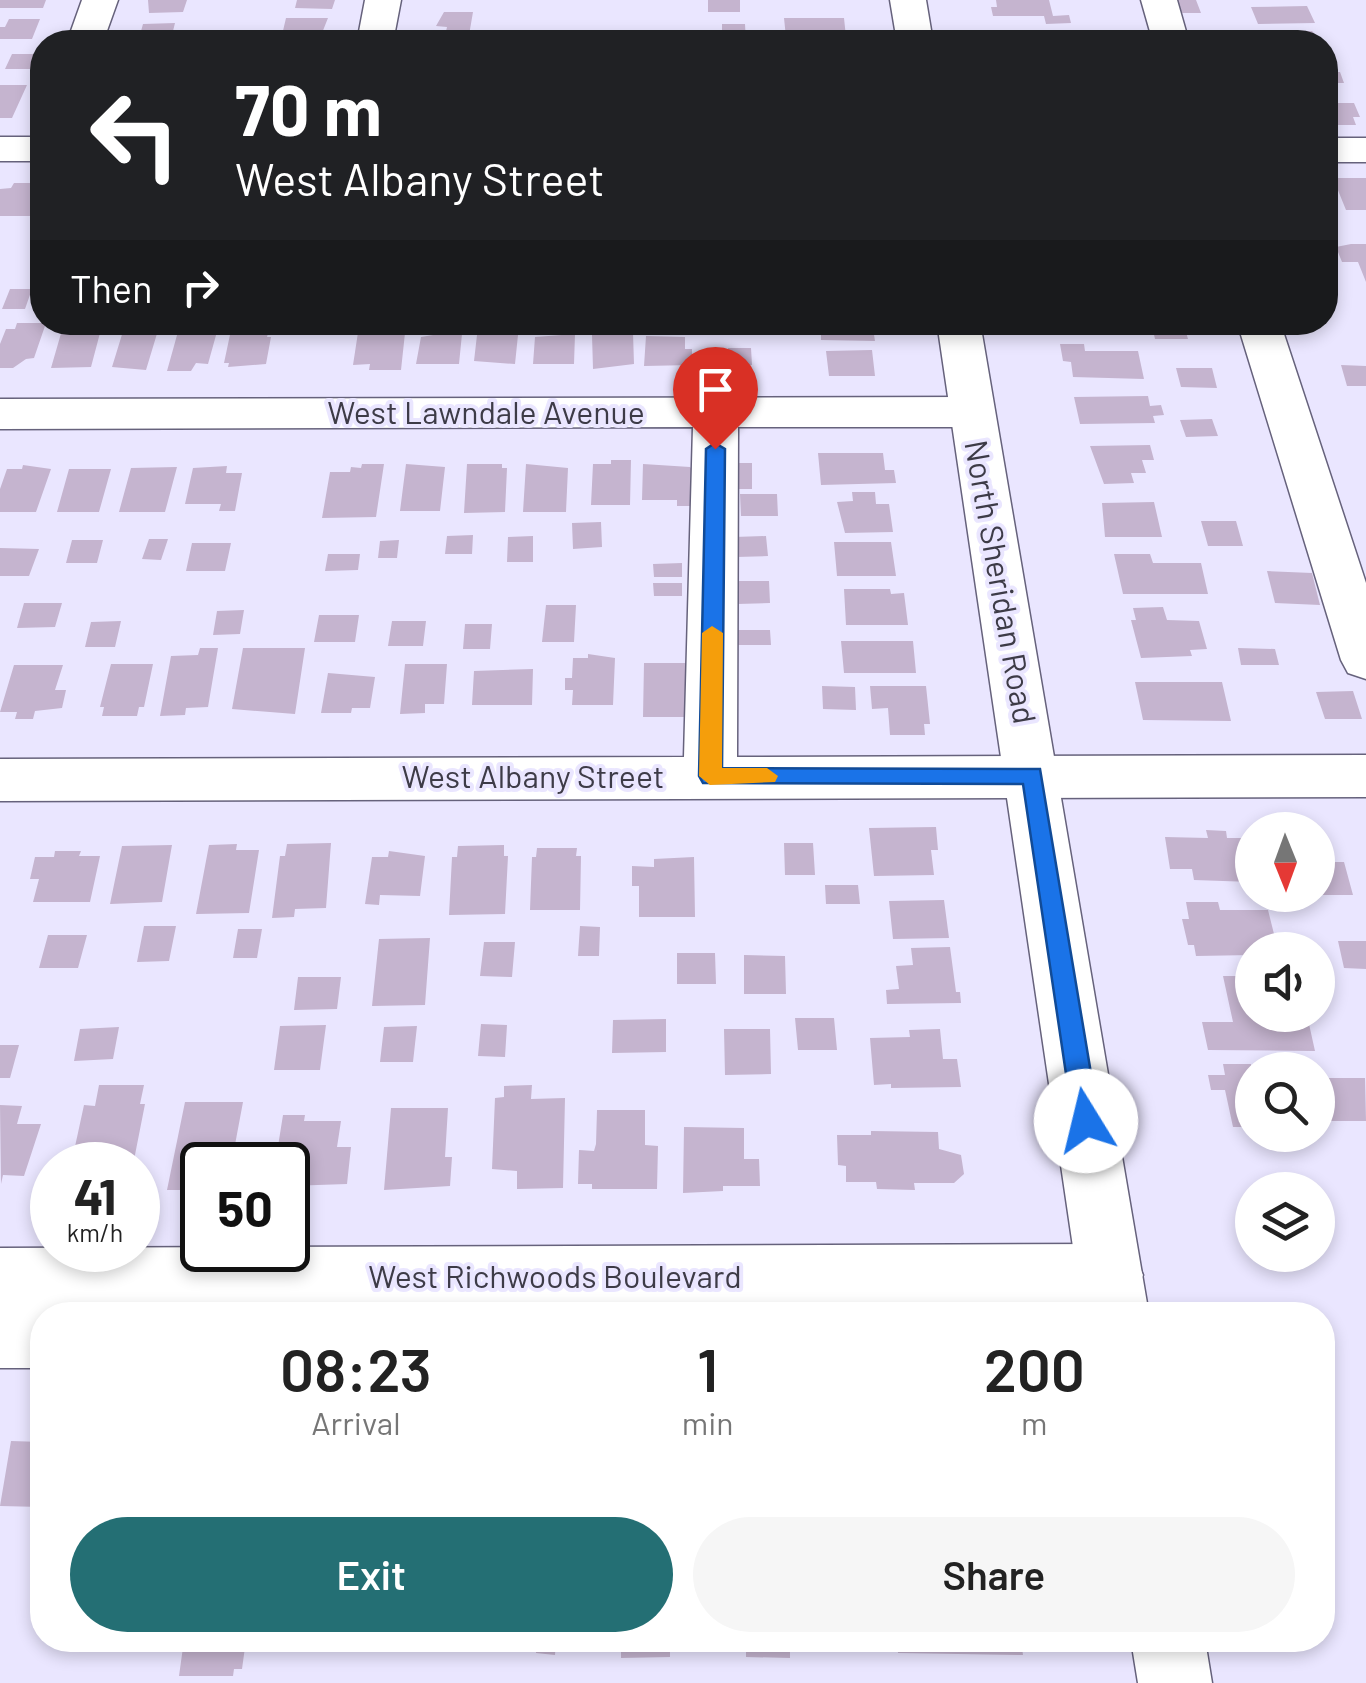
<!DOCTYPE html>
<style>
body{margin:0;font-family:Barlow,sans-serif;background:#f6f6f6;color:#222;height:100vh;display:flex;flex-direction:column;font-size:38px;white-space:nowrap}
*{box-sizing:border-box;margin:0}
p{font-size:32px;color:#767676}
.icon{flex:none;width:55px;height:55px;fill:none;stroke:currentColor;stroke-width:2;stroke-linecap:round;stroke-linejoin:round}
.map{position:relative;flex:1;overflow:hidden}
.drawer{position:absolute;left:30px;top:1302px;width:1305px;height:350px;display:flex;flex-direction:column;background:#fff;border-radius:40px;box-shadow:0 5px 15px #0003}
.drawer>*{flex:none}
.hud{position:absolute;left:30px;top:30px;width:1308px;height:305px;border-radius:40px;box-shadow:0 5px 15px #0003;background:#202124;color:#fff;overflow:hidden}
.needle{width:65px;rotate:179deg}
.controls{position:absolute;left:1235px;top:812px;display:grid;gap:20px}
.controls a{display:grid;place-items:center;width:100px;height:100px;border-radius:50%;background:#fff;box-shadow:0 5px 15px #0003;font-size:50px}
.speed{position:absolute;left:30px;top:1142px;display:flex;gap:20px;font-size:50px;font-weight:700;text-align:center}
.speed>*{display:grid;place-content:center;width:130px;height:130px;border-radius:50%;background:#fff;box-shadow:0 5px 15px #0003;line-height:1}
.speed small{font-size:25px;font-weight:400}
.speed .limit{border:5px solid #111;border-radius:15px;background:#fff;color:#111}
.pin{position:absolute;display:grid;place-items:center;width:85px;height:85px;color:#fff;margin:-102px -42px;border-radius:50% 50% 50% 0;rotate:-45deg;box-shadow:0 0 10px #0007}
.pin .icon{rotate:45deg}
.me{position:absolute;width:110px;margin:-55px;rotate:351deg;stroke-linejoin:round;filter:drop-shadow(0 0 8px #0008)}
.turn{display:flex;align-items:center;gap:35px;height:210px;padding:0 40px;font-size:45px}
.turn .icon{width:130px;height:130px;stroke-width:2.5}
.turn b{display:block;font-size:70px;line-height:85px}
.then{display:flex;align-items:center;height:95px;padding:0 40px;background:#0003;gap:20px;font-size:38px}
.eta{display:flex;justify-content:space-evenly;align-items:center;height:170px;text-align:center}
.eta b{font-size:60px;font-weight:600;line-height:70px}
.button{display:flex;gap:20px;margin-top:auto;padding:20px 40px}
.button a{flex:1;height:115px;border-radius:60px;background:#246f74;color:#fff;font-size:40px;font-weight:600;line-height:115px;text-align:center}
.button a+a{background:#f6f6f6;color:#222}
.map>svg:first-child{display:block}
</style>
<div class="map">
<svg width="1366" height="1683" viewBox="0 0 1366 1683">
<rect width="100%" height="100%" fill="#eae6ff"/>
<path fill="#c5b4cf" d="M0,0H46L43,8H0Z
M148,0H187L183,12L149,13Z
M297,0H335L332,9L295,8Z
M708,0H740V12H708Z
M996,0H1049L1053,16L1069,15L1071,23L1046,24L1044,16H993L991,7H997Z
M1170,0H1196L1201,13H1173Z
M1307,6L1315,23L1258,24L1251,7Z
M444,12H473L468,41L444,40L447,27L436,26Z
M286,18H328L320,38L262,42L264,35H282Z
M784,18H844L846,37H786Z
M9,19H40L32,39H0V27H5Z
M175,23L172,35L178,34L177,38L171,42H138L143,24Z
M722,24H745L746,42H722Z
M1000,30H1031L1034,42H1003Z
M1269,31H1312L1322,42H1273Z
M12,54H37L30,69H5Z
M1325,62H1330L1334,72H1340L1344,83H1335L1337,89H1325Z
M0,85H27L12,118H0Z
M1325,103H1354L1360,117H1353L1356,125H1325Z
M1333,178H1366V210H1346Z
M14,183H37L35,189H42L37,216H0V189L11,188Z
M1351,244H1366V282L1358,262H1342L1336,247Z
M10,289H32L25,309H2Z
M829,322H872L875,341L821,340V331H829Z
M1061,322H1112L1113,332H1063Z
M1151,322H1183L1188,339H1155Z
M17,323H46L34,358L26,359L13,368H0V344L6,329H15Z
M149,325L159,327L146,370L112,367L124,328Z
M359,326H375L374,333H405L401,370H369L370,364L353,365Z
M621,327L620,333H633L634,364L593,369L592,335L612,334L611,328Z
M179,328H218L208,364L196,363L191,371H167Z
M86,329L85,333H100L91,367L51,368L62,330Z
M231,330H269L267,337H271L266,364L228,367L229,363H224Z
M439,334H462L459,364H416L421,337Z
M575,334L574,364H533L535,337Z
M477,335H518L515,364L474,361Z
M646,336L685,337V349H692V365L644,366Z
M1060,344H1084L1085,351H1138L1144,379L1073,377L1071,362L1063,361Z
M728,348H751L752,365H729Z
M872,350L875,376H829L826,351Z
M1341,365L1366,366V386H1347Z
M1176,368H1212L1217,388L1181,387Z
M1148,396L1150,406L1161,405L1164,415L1153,416L1155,423L1080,424L1074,397Z
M1212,419L1218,436L1186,437L1180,420Z
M1150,445L1154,460H1142L1146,473H1131L1134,483L1104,484L1090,446Z
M818,453H883L885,470H894L896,483L821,485Z
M611,460H631L630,505H591L593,464H611Z
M733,463H752V489H735Z
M362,464H384L376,517L322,518L330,472H350L351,467L361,468Z
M406,464L445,467L440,511H400Z
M467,464H502V468H507L505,512L464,513Z
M526,464L568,468L566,512H523Z
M643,464L690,467L694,471L692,506H677V500H642Z
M23,465L51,469L36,512H0V489L7,469H22Z
M227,466L226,473H242L235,511H219L221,504H185L193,468Z
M177,467L165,512H119L131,468Z
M69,469H111L99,512H57Z
M852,492H875L876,504H889L893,532L845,533L837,502L853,501Z
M740,494H777L778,516H741Z
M1154,502L1162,537H1105L1102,503Z
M1201,521H1236L1243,546H1208Z
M601,522L602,547L573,549L572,523Z
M473,535L472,554H445L447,536Z
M533,536V562H507L508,537Z
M766,536L768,556L736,557L734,537Z
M149,539H168L161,560L142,559Z
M72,540H103L97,563H66Z
M399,540L397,558H378L380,541Z
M834,542H891L896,576H837Z
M192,543H231L225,571H186Z
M0,548L39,549L29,576H0Z
M328,554H360L358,570L325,571Z
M1114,554H1150L1153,563H1201L1208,594H1123Z
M682,563V577H654L653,564Z
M1267,571L1312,573L1320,605L1275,603Z
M736,581H769L770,603L737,604Z
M653,583H682V596H654Z
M844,589H890L891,594L904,593L908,625H846Z
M24,603H62L55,627L17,628Z
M546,605H576L574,642H542Z
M1163,607L1167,620L1199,621L1207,649L1190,650L1192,656L1141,658L1131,620H1136L1133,608Z
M244,610L240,634L213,635L217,611Z
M319,615H359L355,642H314Z
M121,621L115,647H85L91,622Z
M392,621H426L423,646H388Z
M465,624H492L490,649H463Z
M737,630H770L771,645H738Z
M841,641H913L916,673H844Z
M200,648H218L208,707L186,708L185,715L160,716L171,656L198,655Z
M243,648H305L295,714L232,709Z
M1238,648L1275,649L1279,665H1241Z
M588,654L615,658L613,705H572L573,690H565V678H572L573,658H588Z
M644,663H690V717H643Z
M111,664H153L144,707H139L137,716H102L104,707H100Z
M405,664H447L444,704H425V713L400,714Z
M14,665H63L55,690H66L62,708L35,711L33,719H15L17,712H0Z
M533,669L532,705H472L474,671Z
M328,673L375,677L370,708H352L351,713H321Z
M1135,682H1222L1231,721L1143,720Z
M822,686L855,687L856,710L823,709Z
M870,686H926L930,724H924L925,735H890L888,708L872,709Z
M1353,691L1362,719H1325L1316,692Z
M936,827L938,850H931L934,875L874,876L869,828Z
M1206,830L1226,831L1227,838H1250L1252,882L1194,880L1192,869H1170L1165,837L1208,838Z
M331,843L326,908L295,909L294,917L272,918L280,856H285L287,844Z
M784,843H813L815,875H785Z
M237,844L236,850H259L249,913L196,914L209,845Z
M172,845L162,902L110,904L122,846Z
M504,845V856H508L505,914L449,915L452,857H457L458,846Z
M537,848H577L576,856H581L580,910H530L532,857H536Z
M55,851H81L79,856H100L90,902H33L39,879H30L35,857H54Z
M389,851L425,856L420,896L380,895L379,905L365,904L372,857H388Z
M694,857L695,917H639V886H632V866L654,867V859Z
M1318,862H1344L1353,895H1318Z
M825,885H858L860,904H826Z
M944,900L949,938L893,939L889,901Z
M1186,902H1218L1220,910H1268L1278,950H1252V955L1196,956L1194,945H1188L1182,919H1189Z
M144,926H176L169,961L137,962Z
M580,926L600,927L599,956H578Z
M238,929H262L257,958H233Z
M48,935H87L78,968H39Z
M430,938L425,1005L372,1006L379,939Z
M1338,941H1366V969L1344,968Z
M484,942H515L512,977L480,976Z
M950,947L956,992H960L961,1003L887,1004L886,990L899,989L896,966L913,965L911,948Z
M677,953H715L716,984H677Z
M744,955L785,956L786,994H744Z
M1223,976H1252V1015H1307L1315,1051L1208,1050L1202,1022H1233Z
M298,977H341L337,1009L294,1010Z
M795,1018H834L837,1050H798Z
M666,1019V1052L612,1053L613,1020Z
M481,1024L507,1025L505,1057L478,1056Z
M326,1025L320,1070H274L280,1026Z
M417,1026L413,1062H380L384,1027Z
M119,1027L113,1059L74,1061L80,1029Z
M724,1029H770L771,1074L725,1075Z
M940,1029L943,1059H957L961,1087L891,1088V1084L874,1085L870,1038L910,1037L909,1030Z
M0,1045H19L10,1078H0Z
M1223,1064H1251L1252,1127H1233L1225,1090H1211L1208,1075H1225Z
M1318,1078H1365L1366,1121H1321Z
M99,1085H144L140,1104H145L133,1165H71L84,1105L95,1106Z
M532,1085L531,1099L565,1098L563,1188L517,1189V1171L492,1169L495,1098L504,1097V1086Z
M185,1102H243L234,1150L243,1151L240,1165H202V1190H167Z
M0,1105L22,1106L17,1124H41L24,1176L3,1175L1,1184Z
M391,1108H448L445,1157H452L450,1186L384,1190Z
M597,1110H645V1145L658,1146L657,1189H592V1184H578L579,1150L594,1151L596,1144Z
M283,1115H305L304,1121H341L337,1147H351L347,1184L288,1186V1165H275Z
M684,1127L744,1128V1159H759L760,1186H723V1191L683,1193Z
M871,1131L938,1132L939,1149L961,1155L964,1174L954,1183H914L915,1190L877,1189L876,1182H846V1166L838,1165L837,1135H871Z
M11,1441L42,1442V1507L0,1506Z
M184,1640H246L242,1669H234L233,1676H179Z
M308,1640H361L360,1644L308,1645Z
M537,1640H556L555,1655L536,1653Z
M621,1640H670V1657L621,1658Z
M746,1640H790V1658L746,1657Z
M897,1640H1021L1023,1655L898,1653Z"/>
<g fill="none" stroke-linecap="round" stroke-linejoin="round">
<g stroke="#66627c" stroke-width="3">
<path id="minor" d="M82,0H118L103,42H67Z
M365,0H401L393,42H357Z
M1141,0H1177L1189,42H1153Z
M0,137H42V161H0Z
M1325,138H1366V162H1325Z
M1237,322H1280L1366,583V679L1348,673L1341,660Z
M972,397L988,402L994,412L988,422L972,427H738L737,757L1366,755V797L0,801V759L684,757L693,427L0,429V399Z
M1110,1244L1133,1253L1143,1275L1133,1297L1110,1306L56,1310L66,1315H42V1368H0V1248Z"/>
</g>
<g stroke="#66627c" stroke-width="3">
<path id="major" d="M890,0H926L933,42H897Z
M937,322H980L1149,1315H1083Z
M1131,1640H1205L1212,1683H1138Z"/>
</g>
<use href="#minor" fill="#fff" fill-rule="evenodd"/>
<use href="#major" fill="#fff" fill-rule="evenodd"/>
</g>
<path fill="#1a73e8" stroke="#114b97" stroke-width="2.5" d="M715,443L725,449L722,768L1040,769L1099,1121L1095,1129L1086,1133L1077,1129L1073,1121L1023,784L703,783L699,776L706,449Z"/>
<path fill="#f59e0b" d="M712,626L723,633L722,768H767L778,776L775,782L710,785L699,776L702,633Z"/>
<g text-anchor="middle" stroke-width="8" stroke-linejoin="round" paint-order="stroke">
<g font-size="32" fill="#3d3b47" stroke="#eae6ff">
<text x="486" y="424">West Lawndale Avenue</text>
<text transform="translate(1000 582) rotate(80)" y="11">North Sheridan Road</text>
<text x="533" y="788">West Albany Street</text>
<text x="555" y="1288">West Richwoods Boulevard</text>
</g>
</g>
</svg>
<div class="controls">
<a><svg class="needle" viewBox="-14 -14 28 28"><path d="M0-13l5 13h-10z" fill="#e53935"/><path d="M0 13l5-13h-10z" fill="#767676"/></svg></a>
<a><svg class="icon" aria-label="sound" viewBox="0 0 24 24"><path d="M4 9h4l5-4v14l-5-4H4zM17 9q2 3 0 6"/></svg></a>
<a><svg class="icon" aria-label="search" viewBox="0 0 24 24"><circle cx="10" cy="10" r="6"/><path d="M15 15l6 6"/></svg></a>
<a><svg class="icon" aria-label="layers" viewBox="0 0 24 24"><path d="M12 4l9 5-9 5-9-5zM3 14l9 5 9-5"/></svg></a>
</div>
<div class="speed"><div>41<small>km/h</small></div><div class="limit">50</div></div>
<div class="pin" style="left:715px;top:449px;background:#d93025"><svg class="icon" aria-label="arrive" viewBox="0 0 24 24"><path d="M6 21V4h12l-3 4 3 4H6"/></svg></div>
<svg class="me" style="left:1086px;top:1121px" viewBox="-20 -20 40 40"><circle r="19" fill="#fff"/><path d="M0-13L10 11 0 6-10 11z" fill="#1a73e8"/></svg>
<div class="hud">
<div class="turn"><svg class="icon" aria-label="left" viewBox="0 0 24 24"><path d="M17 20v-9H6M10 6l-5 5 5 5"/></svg><div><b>70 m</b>West Albany Street</div></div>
<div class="then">Then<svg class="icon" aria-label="right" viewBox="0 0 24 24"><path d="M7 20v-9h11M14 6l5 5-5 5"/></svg></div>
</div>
<section class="drawer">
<div class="eta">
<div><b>08:23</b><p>Arrival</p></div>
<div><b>1</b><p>min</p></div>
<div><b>200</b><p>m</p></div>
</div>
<div class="button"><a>Exit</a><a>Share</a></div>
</section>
</div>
